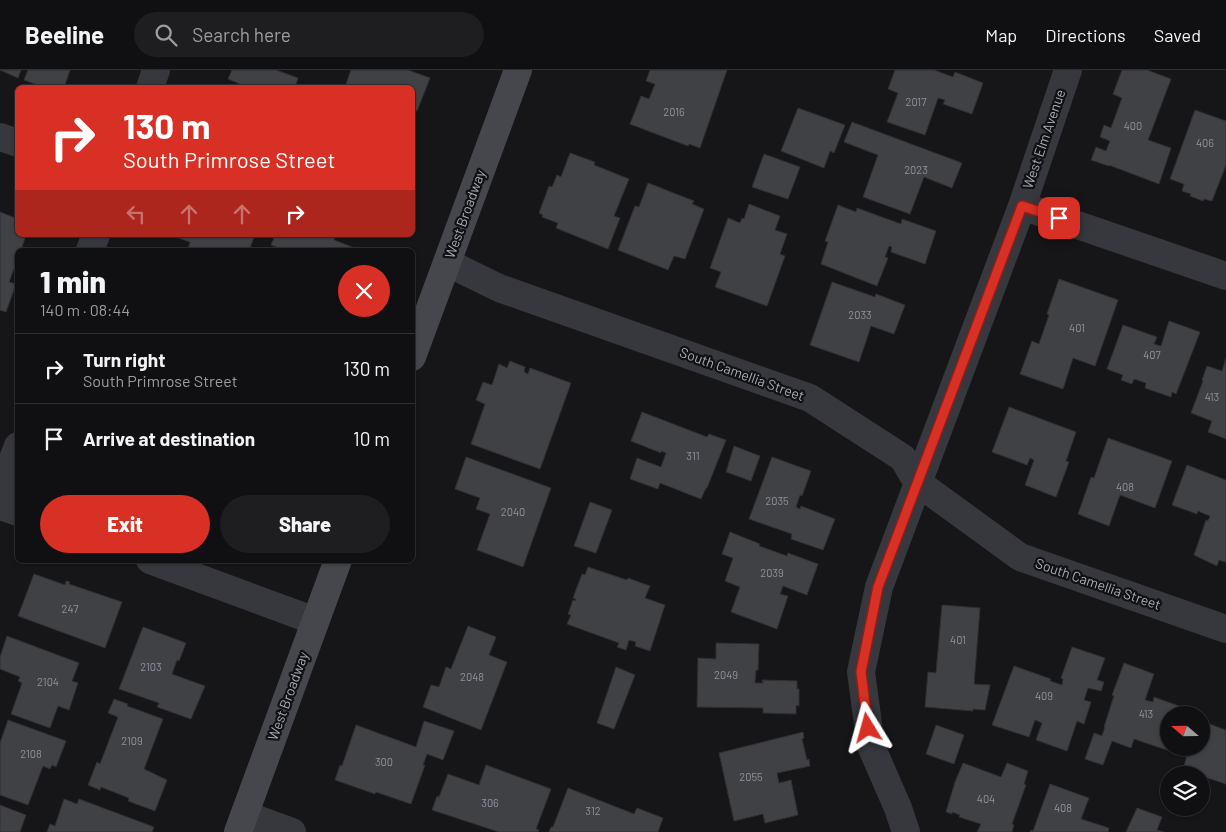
<!DOCTYPE html>
<meta charset="utf-8">
<style>
body{margin:0;font-family:Barlow,sans-serif;background:#1e1e20;color:#f1f3f6;height:100vh;display:flex;flex-direction:column;font-size:19px;white-space:nowrap}
*{box-sizing:border-box;margin:0}
p{font-size:16px;color:#9c9d9f}
.icon{flex:none;width:28px;height:28px;fill:none;stroke:currentColor;stroke-width:2;stroke-linecap:round;stroke-linejoin:round}
.map{position:relative;flex:1;overflow:hidden}
.side{position:absolute;left:15px;top:178px;width:400px;height:315px;display:flex;flex-direction:column;background:#101012;border-radius:8px;box-shadow:0 1px 4px #0004,0 0 0 1px #303032}
.side>*{flex:none}
.top-card{position:absolute;left:15px;top:15px;width:400px;height:152px;border-radius:8px;box-shadow:0 1px 4px #0004,0 0 0 1px #303032;background:#d93025;color:#fff;overflow:hidden}
.needle{width:32px;rotate:290deg}
.fabs{position:absolute;left:1160px;top:636px;display:grid;gap:10px}
.fabs a{display:grid;place-items:center;width:50px;height:50px;border-radius:50%;background:#101012;box-shadow:0 1px 4px #0004,0 0 0 1px #303032;font-size:25px}
.pin{position:absolute;display:grid;place-items:center;width:42px;height:42px;color:#fff;margin:-21px;border-radius:10px;box-shadow:0 2px 8px #0006}
.me{position:absolute;width:55px;margin:-28px;rotate:352deg;stroke-linejoin:round;filter:drop-shadow(0 0 4px #0008)}
.turn{display:flex;align-items:center;gap:18px;height:105px;padding:0 25px;font-size:22px}
.turn .icon{width:65px;height:65px;stroke-width:2.5}
.turn b{display:block;font-size:35px;line-height:42px}
.lanes{display:flex;align-items:center;height:48px;padding:0 25px;background:#0003;justify-content:center;gap:25px;direction:ltr}
.lanes .off{opacity:.35}
.round{display:grid;place-items:center;flex:none;width:52px;height:52px;border-radius:26px;background:#1e1e20}
.summary{display:flex;align-items:center;justify-content:space-between;height:85px;padding:0 25px}
h1{font-size:30px;font-weight:800;line-height:38px}
.primary-button{display:flex;gap:10px;margin-top:auto;padding:10px 25px}
.primary-button a{flex:1;height:58px;border-radius:30px;background:#d93025;color:#fff;font-size:20px;font-weight:800;line-height:58px;text-align:center}
.primary-button a+a{background:#1e1e20;color:#f1f3f6}
ul{padding:0;list-style:none}
li{display:flex;align-items:center;gap:15px;height:70px;padding:0 25px;border-top:1px solid #303032}
li div{flex:1}
li b{display:block;font-size:19px}
li em{font-style:normal}
header{display:flex;align-items:center;gap:30px;box-sizing:border-box;height:70px;padding:0 25px;background:#101012;border-bottom:1px solid #303032}
header strong{font-size:24px}
nav{display:flex;gap:28px;margin-inline-start:auto;font-size:18px}
.search{width:350px;height:45px;background:#1e1e20;display:flex;align-items:center;gap:12px;box-sizing:border-box;padding:0 18px;border-radius:28px;color:#9c9d9f;font-size:19px}
.map>svg:first-child{display:block}
</style>
<header>
<strong>Beeline</strong>
<div class="search"><svg class="icon" aria-label="search" viewBox="0 0 24 24"><circle cx="10" cy="10" r="6"/><path d="M15 15l6 6"/></svg>Search here</div>
<nav><a>Map</a><a>Directions</a><a>Saved</a></nav>
</header>
<div class="map">
<svg width="1226" height="762" viewBox="0 0 1226 762">
<rect width="100%" height="100%" fill="#161618"/>
<path fill="#404145" stroke="#303034" d="M0,0H21L18,8Z
M28,0H70L64,18H45L24,10Z
M232,0H276L298,8L295,18H245V16L228,9Z
M351,0H408L430,8L417,41L412,40V18H355L346,14Z
M650,0H727L700,78L689,74L688,76L630,54L641,26L649,29L655,14L646,11Z
M895,0H934L953,7L955,2L983,13L972,44L943,34L945,30L938,28L925,65L887,52L898,23L888,19Z
M1122,0H1147L1171,9L1148,70L1171,78L1159,114L1109,95V96L1091,90L1096,77L1106,81L1110,71L1100,67L1104,55L1111,58L1122,28L1113,24Z
M798,38L845,55L834,83L830,81L824,98L781,81Z
M1195,40L1226,51V95L1212,131L1204,129L1203,131L1190,126L1191,124L1182,121L1184,114L1170,109Z
M852,52L962,93L952,118L924,107L910,144L863,127L878,85L844,72Z
M570,83L595,92L594,95L629,109L614,146L620,148L608,179L556,158L558,153L542,147L543,145L539,143L549,116L552,117L557,105L561,107Z
M764,84L800,97L788,129L752,117Z
M648,113L694,131L692,134L704,139L685,189L674,186L668,200L618,180L635,136L639,137Z
M749,134L780,146L775,160L787,164L780,184L785,186L767,236L715,217L721,202L710,198L728,148L740,153L742,148L744,149Z
M838,135L856,142L857,138L901,154L902,149L936,161L925,194L891,182L892,177L889,176L885,187L888,188L877,216L821,194L828,172L825,171Z
M0,142L18,149V165H26L21,180H18V188L9,212L16,214L6,242L0,240Z
M170,165H255L249,180H188L190,172Z
M275,165H336L334,170L360,180H284L271,175Z
M1059,209L1118,230L1095,296L1073,288L1063,319L1020,304L1032,271L1039,274L1049,245L1047,244Z
M832,212L875,227L876,224L905,235L894,264L871,256L859,292L810,275Z
M1169,251L1200,262L1176,324L1172,322L1171,327L1145,318L1146,313L1134,309L1132,314L1121,310L1123,305L1107,299L1123,255L1157,267L1154,274L1161,276Z
M1226,288V369L1208,362L1212,351L1191,343L1203,311L1202,310L1207,296L1222,301Z
M510,291L525,297L524,302L528,304L530,298L571,313L540,399L471,374L485,334L476,330L483,312L492,315L499,294L507,298Z
M1009,337L1076,362L1066,391L1069,392L1056,427L1025,415L1034,390L1030,388L1027,395L992,382Z
M642,342L707,367L709,364L726,370L707,418H706L701,429L660,413L658,419L630,409L637,388L661,397L666,383L661,381V383L631,371Z
M1108,368L1172,391L1155,438L1120,425L1109,456L1078,444L1091,407L1094,408Z
M734,376L760,386L751,411L726,402Z
M466,387L551,418L523,497L477,480L490,444L476,439L480,428L455,419Z
M772,387L811,401L802,426L800,425L796,437L800,439L801,436L835,449L823,480L791,469L792,464L749,449Z
M1187,395L1226,410V490L1225,492L1219,490L1217,496L1194,485L1206,450L1208,451L1210,446L1198,441L1197,444L1172,435Z
M590,432L612,440L596,483L574,476Z
M730,462L760,474L759,476L787,486L788,483L818,494L807,525L783,516L780,524L788,526L777,559L731,542L740,517L725,511L733,488L722,484Z
M588,497L627,510L628,508L650,516L645,528L665,535L650,581L635,576L636,572L629,570L626,580L617,577L619,573L567,554L571,545L568,544L573,530L575,531L576,529L573,528L582,504L585,505Z
M34,504L65,515L66,511L70,512L69,514L122,532L105,578L18,546Z
M942,535L980,538L974,614L990,615L985,640L973,639V641L925,637L928,602L936,603Z
M468,556L496,567L489,585L507,592L481,660L423,637L431,615L439,617L446,597L451,599Z
M143,557L186,573L179,591L177,590L172,604L205,616L191,649L157,637L159,633L119,619Z
M7,566L79,593L72,611L78,613L69,640L58,636L50,658L11,644L22,613L18,611L20,607L0,599V587Z
M716,573L759,574L758,600H756L755,613H763L762,610L797,611V619H799V636L796,635V644L763,643V638L697,637L698,588L716,589Z
M1072,577L1105,588L1097,610L1104,612L1101,621L1088,618L1084,630L1091,632L1084,654L1077,651L1067,681L1036,670L1042,653L1035,650L1029,667L992,655L1014,596L1051,609L1050,611L1062,615L1063,609L1061,608Z
M1124,593L1154,604L1145,630L1153,632L1154,627L1179,636L1178,640L1184,642L1183,645H1169V678H1172L1170,681L1134,669L1131,678L1112,671L1103,695L1085,689L1094,663L1102,666L1105,657H1104L1114,626L1112,625Z
M616,597L635,605L614,659L597,653Z
M114,629L128,634L127,636L163,649L144,699L167,710L155,741L128,731L129,728L101,717L100,720L88,715L97,692L100,694L118,647L108,643Z
M8,650L66,671L56,697L52,695L50,699L43,696L28,735L0,725V673Z
M424,651L454,661L443,690L427,684L423,695H425L411,734L376,722L375,724L335,710L340,695L342,696L356,655L416,677Z
M1201,651L1226,660V714L1183,700L1189,678H1201Z
M936,655L964,665L954,694L926,684Z
M803,662L804,668L802,669L807,690L809,689L810,696L777,703L779,713L791,710L798,745L765,753L763,744L734,751L719,683Z
M963,693L1001,707L1007,693L1028,701L1024,714L1026,715L1012,754L1014,755L1012,762H977L981,754L959,747L960,745L952,742V744L946,742L955,712Z
M486,695L551,719L536,759L539,760L538,762H499L432,740L437,726L439,727L448,704L479,715Z
M1050,714L1089,728L1081,749L1109,758L1108,762H1030L1031,760L1033,761Z
M568,718L634,744L637,738L663,748L658,762H549L551,757H553Z
M64,729L77,734L79,729L154,757L152,762H47L50,754L55,756Z
M0,735L26,745L20,762H0Z
M1137,738L1162,747L1157,760L1164,762H1126Z"/>
<g fill="none" stroke-linecap="round" stroke-linejoin="round">
<path stroke="#37383d" stroke-width="28" d="M150,18L156,0
M0,67L18,73
M1022,136L1226,206
M90,180L96,165
M448,193L499,218L810,328L903,388L917,412L1020,487L1226,559
M0,423L18,376
M0,436L18,442
M150,490L315,551
M245,745L292,762
M906,762L898,738L871,676L861,602L879,517L1022,136L1068,0"/>
<path stroke="#45474d" stroke-width="28" d="M412,287L518,0
M238,762L338,490"/>
</g>
<g fill="none" stroke-linecap="round" stroke-linejoin="round">
<g stroke="#8d1f18" stroke-width="12">
<path id="route" d="M868,658L861,602L878,517L1022,136L1059,148"/>
</g>
<use href="#route" stroke="#d93025" stroke-width="9"/>
</g>
<g text-anchor="middle" stroke-width="4.5" stroke-linejoin="round" paint-order="stroke">
<g font-size="11" fill="#8e929b">
<text x="916" y="36">2017</text>
<text x="674" y="46">2016</text>
<text x="1133" y="60">400</text>
<text x="1205" y="77">406</text>
<text x="916" y="104">2023</text>
<text x="860" y="249">2033</text>
<text x="1077" y="262">401</text>
<text x="1152" y="289">407</text>
<text x="1212" y="331">413</text>
<text x="693" y="390">311</text>
<text x="1125" y="421">408</text>
<text x="777" y="435">2035</text>
<text x="513" y="446">2040</text>
<text x="772" y="507">2039</text>
<text x="70" y="543">247</text>
<text x="958" y="574">401</text>
<text x="151" y="601">2103</text>
<text x="726" y="609">2049</text>
<text x="472" y="611">2048</text>
<text x="48" y="616">2104</text>
<text x="1044" y="630">409</text>
<text x="1146" y="648">413</text>
<text x="132" y="675">2109</text>
<text x="31" y="688">2108</text>
<text x="384" y="696">300</text>
<text x="751" y="711">2055</text>
<text x="986" y="733">404</text>
<text x="490" y="737">306</text>
<text x="1063" y="742">408</text>
<text x="593" y="745">312</text>
</g>
<g font-size="14" fill="#a8adb8" stroke="#111113">
<text transform="translate(1044 69) rotate(-71)" y="5">West Elm Avenue</text>
<text transform="translate(465 144) rotate(-70)" y="5">West Broadway</text>
<text transform="translate(742 304) rotate(20)" y="5">South Camellia Street</text>
<text transform="translate(1098 514) rotate(19)" y="5">South Camellia Street</text>
<text transform="translate(288 626) rotate(-70)" y="5">West Broadway</text>
</g>
</g>
</svg>
<div class="fabs">
<a><svg class="needle" viewBox="-14 -14 28 28"><path d="M0-13l5 13h-10z" fill="#e53935"/><path d="M0 13l5-13h-10z" fill="#9c9d9f"/></svg></a>
<a><svg class="icon" aria-label="layers" viewBox="0 0 24 24"><path d="M12 4l9 5-9 5-9-5zM3 14l9 5 9-5"/></svg></a>
</div>
<div class="pin" style="left:1059px;top:148px;background:#d93025"><svg class="icon" aria-label="arrive" viewBox="0 0 24 24"><path d="M6 21V4h12l-3 4 3 4H6"/></svg></div>
<svg class="me" style="left:868px;top:658px" viewBox="-20 -20 40 40"><path d="M0-17L14 15 0 8-14 15z" fill="#d93025" stroke="#fff" stroke-width="4"/></svg>
<div class="top-card">
<div class="turn"><svg class="icon" aria-label="right" viewBox="0 0 24 24"><path d="M7 20v-9h11M14 6l5 5-5 5"/></svg><div><b>130 m</b>South Primrose Street</div></div>
<div class="lanes"><svg class="icon off" aria-label="left" viewBox="0 0 24 24"><path d="M17 20v-9H6M10 6l-5 5 5 5"/></svg><svg class="icon off" aria-label="ahead" viewBox="0 0 24 24"><path d="M12 20V5M6 11l6-6 6 6"/></svg><svg class="icon off" aria-label="ahead" viewBox="0 0 24 24"><path d="M12 20V5M6 11l6-6 6 6"/></svg><svg class="icon" aria-label="right" viewBox="0 0 24 24"><path d="M7 20v-9h11M14 6l5 5-5 5"/></svg></div>
</div>
<section class="side">
<div class="summary"><div><h1>1 min</h1><p>140 m · 08:44</p></div><a class="round" style="background:#d93025;color:#fff"><svg class="icon" aria-label="close" viewBox="0 0 24 24"><path d="M6 6l12 12M18 6L6 18"/></svg></a></div>
<ul>
<li><svg class="icon" aria-label="right" viewBox="0 0 24 24"><path d="M7 20v-9h11M14 6l5 5-5 5"/></svg><div><b>Turn right</b><p>South Primrose Street</p></div><em>130 m</em></li>
<li><svg class="icon" aria-label="arrive" viewBox="0 0 24 24"><path d="M6 21V4h12l-3 4 3 4H6"/></svg><div><b>Arrive at destination</b></div><em>10 m</em></li>
</ul>
<div class="primary-button"><a>Exit</a><a>Share</a></div>
</section>
</div>
